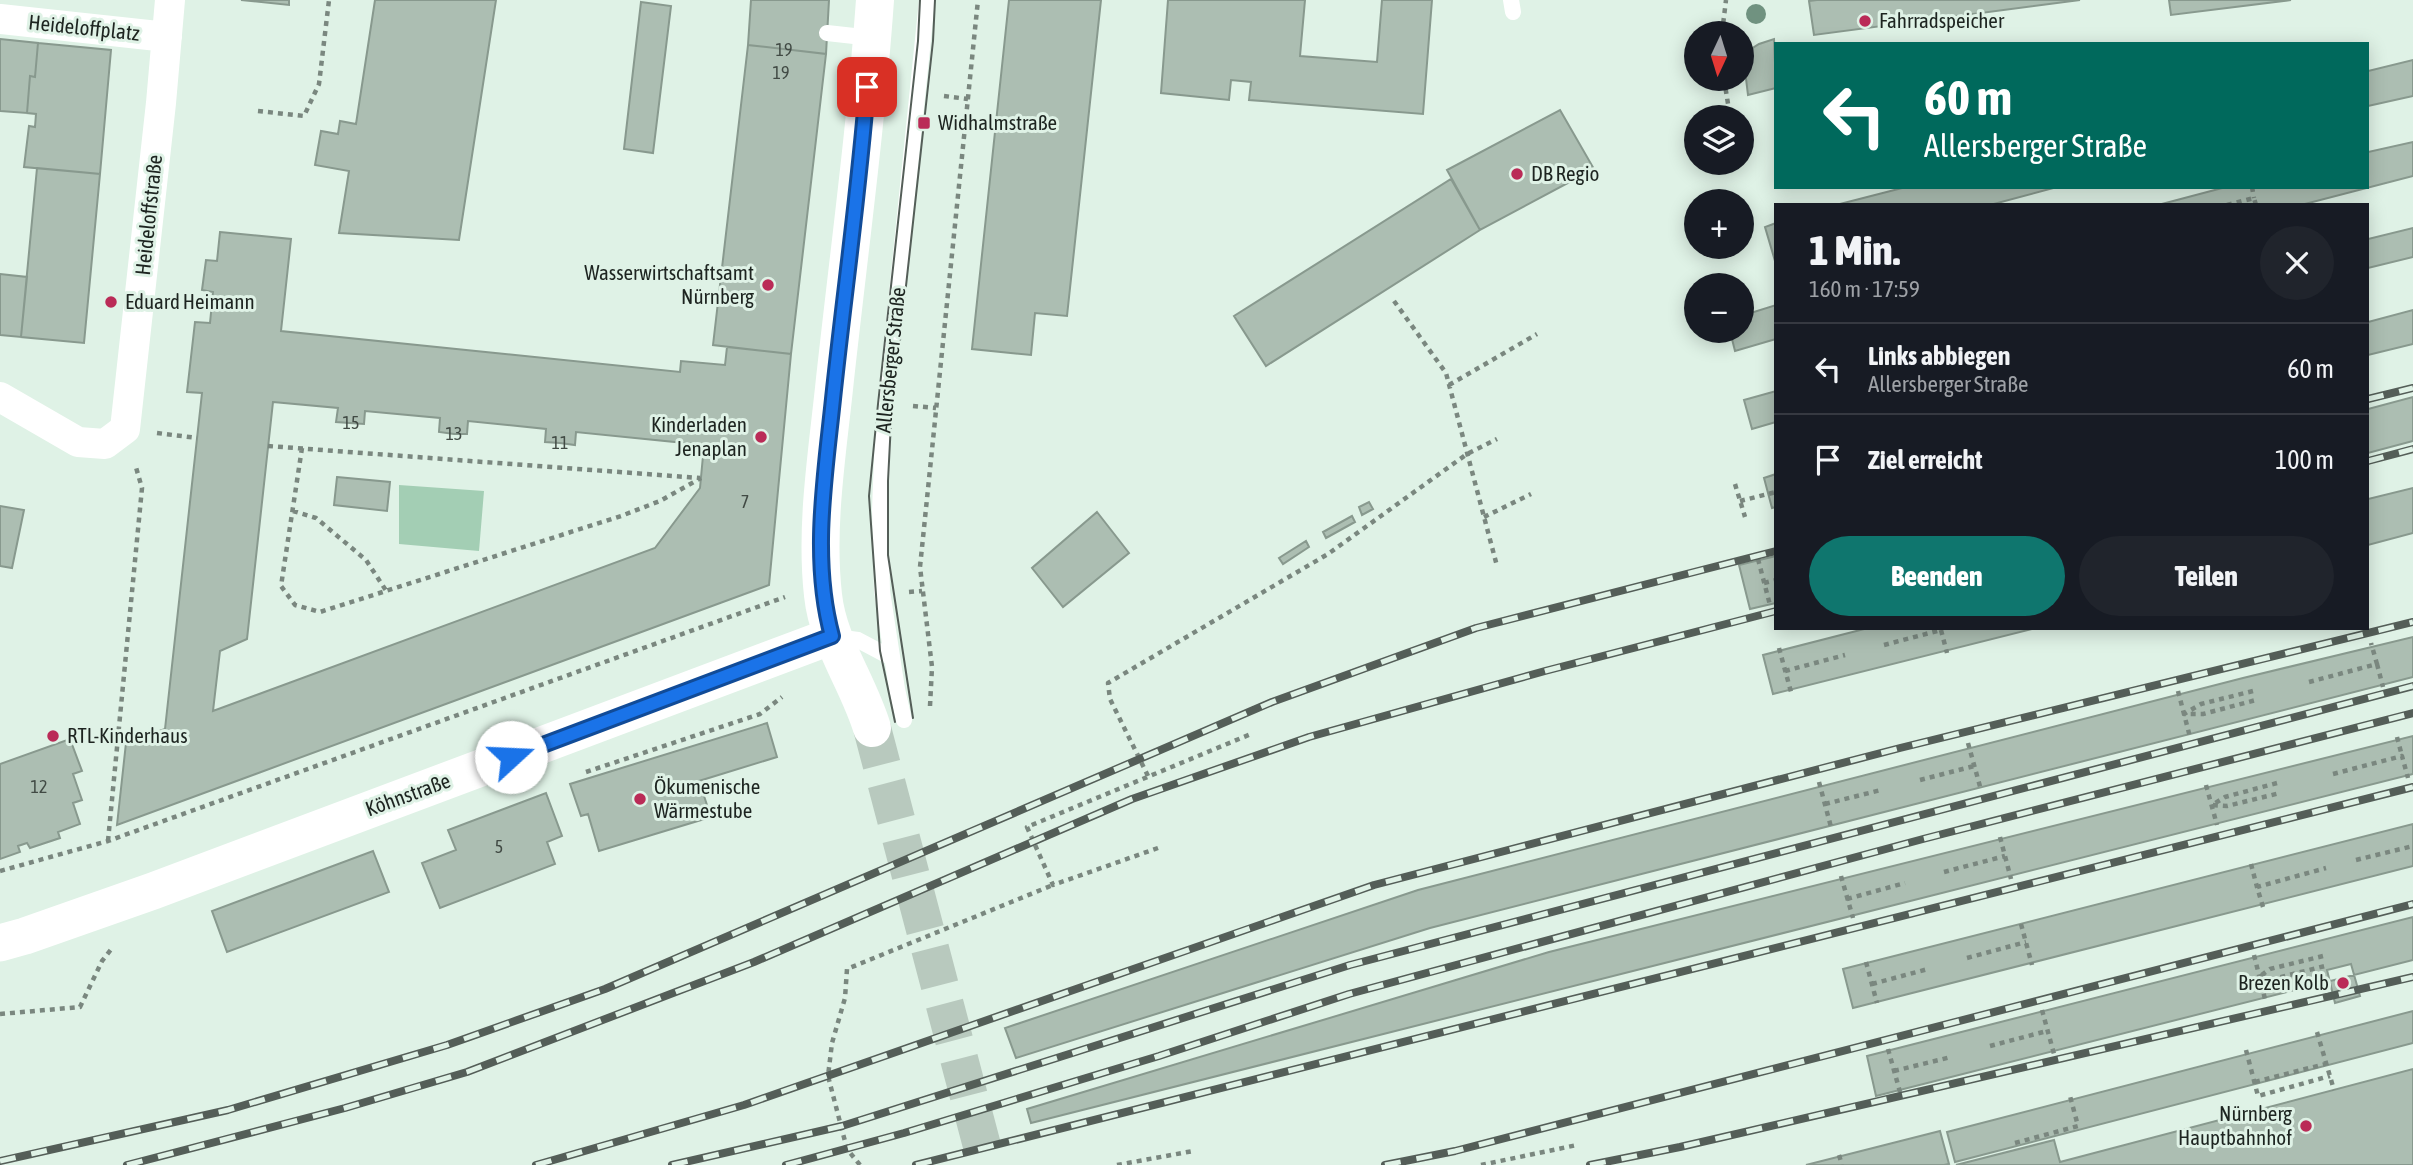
<!DOCTYPE html>
<html lang="de">
<meta charset="utf-8">
<style>
body{margin:0;font-family:"Asap Condensed",sans-serif;background:#20242c;color:#f1f3f6;height:100vh;display:flex;flex-direction:column;font-size:26px;white-space:nowrap}
*{box-sizing:border-box;margin:0}
p{font-size:23px;color:#9ea1a6}
.icon{flex:none;width:38px;height:38px;fill:none;stroke:currentColor;stroke-width:2;stroke-linecap:round;stroke-linejoin:round}
.map{position:relative;flex:1;overflow:hidden}
.panel{position:absolute;left:1774px;top:203px;width:595px;height:427px;display:flex;flex-direction:column;background:#171b24;border-radius:0px;box-shadow:0 4px 18px #0003}
.panel>*{flex:none}
.top-card{position:absolute;left:1774px;top:42px;width:595px;height:147px;border-radius:0px;box-shadow:0 4px 18px #0003;background:#00695c;color:#fff;overflow:hidden}
.needle{width:46px;rotate:184deg}
.buttons{position:absolute;left:1684px;top:21px;display:grid;gap:14px}
.buttons a{display:grid;place-items:center;width:70px;height:70px;border-radius:50%;background:#171b24;box-shadow:0 4px 18px #0003;font-size:35px}
.pin{position:absolute;display:grid;place-items:center;width:60px;height:60px;color:#fff;margin:-30px;border-radius:14px;box-shadow:0 4px 10px #0006}
.me{position:absolute;width:77px;margin:-38px;rotate:70deg;stroke-linejoin:round;filter:drop-shadow(0 0 5px #0008)}
.turn{display:flex;align-items:center;gap:24px;height:147px;padding:0 35px;font-size:32px}
.turn .icon{width:91px;height:91px;stroke-width:2.5}
.turn b{display:block;font-size:49px;line-height:60px}
.round{display:grid;place-items:center;flex:none;width:74px;height:74px;border-radius:37px;background:#20242c}
.headline{display:flex;align-items:center;justify-content:space-between;height:119px;padding:0 35px}
h1{font-size:42px;font-weight:800;line-height:52px}
.cta{display:flex;gap:14px;margin-top:auto;padding:14px 35px}
.cta a{flex:1;height:80px;border-radius:42px;background:#0f766e;color:#fff;font-size:28px;font-weight:800;line-height:80px;text-align:center}
.cta a+a{background:#20242c;color:#f1f3f6}
ul{padding:0;list-style:none}
li{display:flex;align-items:center;gap:21px;height:91px;padding:0 35px;border-top:2px solid #363941}
li div{flex:1}
li b{display:block;font-size:26px}
li em{font-style:normal}
.map>svg:first-child{display:block}
</style>
<div class="map">
<svg width="2413" height="1165" viewBox="0 0 2413 1165">
<rect width="100%" height="100%" fill="#dff2e6"/>
<path fill="#a3ceb4" d="M399,485L484,491L479,551L399,544Z"/>
<path fill="#acbeb2" stroke="#88998e" stroke-width="2" fill-rule="evenodd" d="M241,0H289V5Z
M375,0H496L459,240L339,233L349,171L315,165L321,131L338,134L340,121L356,124Z
M751,0H829L826,54L748,45Z
M1009,0H1101L1067,316L1035,313L1031,355L972,349Z
M1168,0H1305L1300,56L1377,62L1382,0H1432L1423,114L1249,100L1251,82L1231,80L1229,100L1161,93Z
M1817,0H2080L1814,35L1809,1Z
M2169,0H2291L2171,15Z
M641,2L671,6L653,153L624,149Z
M0,39L38,43L35,77L30,76L27,113L0,111Z
M1774,39L1776,88L1748,95L1744,62L1748,51L1759,44Z
M38,43L111,50L100,174L24,167L29,126L35,127L36,114L27,113L30,76L35,77Z
M748,45L826,54L791,354L713,345Z
M2413,60V96L2368,106V71Z
M1560,110L1594,169L1480,230L1447,170Z
M2413,142V176L2301,205H2158L2226,187H2368V152Z
M37,168L100,174L84,343L21,337Z
M1451,179L1480,230L1266,366L1234,316Z
M1906,187H2057L1990,205H1836Z
M1776,223V261H1775L1765,227Z
M2413,228V257L2368,268V239Z
M220,232L291,239L281,331L680,372L681,361L725,365L727,347L791,354L769,585L117,825L126,743L165,729L202,393L187,392L195,322L210,323L213,292L202,290L206,260L217,261ZM273,402L338,408L336,422L364,424L365,411L440,418L439,432L454,434H467L468,421L546,429L545,442L560,443L575,445L576,432L704,445L700,488L655,548L213,711L220,651L247,639Z
M0,274L27,277L21,337L0,335Z
M1776,305V339L1735,351L1730,331H1741V316Z
M2413,310V344L2368,355V322Z
M1776,391V422L1752,429L1744,400Z
M2413,397V441L2368,453V409Z
M1776,474V507L1772,508L1764,478Z
M337,477L390,482L387,511L334,505Z
M2413,488V533L2368,545V499Z
M1369,502L1373,509L1362,515L1359,507Z
M0,506L24,510L12,568L0,566Z
M1097,512L1129,553L1063,607L1032,568Z
M1352,516L1355,522L1326,538L1323,532Z
M1306,541L1309,547L1283,564L1279,558Z
M1776,556V603L1750,609L1739,565Z
M1868,628H2036L1773,694L1763,655Z
M2413,637V677L1430,928L1016,1058L1005,1028L1418,890L2243,678Z
M767,723L777,757L699,781L711,817L599,851L588,814L581,816L570,784Z
M2413,736V774L1031,1123L1027,1109L1549,952Z
M70,739L82,771L73,774L82,800L73,803L80,824L58,832L60,838L30,848L27,843L18,846L20,852L0,859V764Z
M546,793L562,836L547,842L555,864L440,908L422,863L456,850L448,830Z
M2413,824V866L1853,1008L1843,969Z
M373,851L389,892L227,952L212,911Z
M2413,917V960L1876,1096L1867,1056Z
M2351,964L2360,996L2335,1003L2327,970Z
M2413,1011V1043L1955,1162L1947,1132Z
M2413,1069V1165H1956L2054,1140L2060,1162Z
M1940,1131L1949,1164L1944,1165H1806Z"/>
<g fill="none" stroke-linecap="round" stroke-linejoin="round">
<path stroke="#b8c9be" stroke-width="38" stroke-dasharray="38 19" stroke-linecap="butt" d="M872,728L987,1165"/>
<path stroke="#7a877f" stroke-width="4.5" stroke-dasharray="5 5" stroke-linecap="butt" d="M1722,33L1726,0
M1724,79L1729,110
M944,96L968,99
M258,111L304,116L319,84L329,0
M2252,187L2254,198
M1830,204V205
M2227,205L2254,198L2256,205
M1394,301L1446,373L1497,566
M1449,385L1537,334
M913,406L936,408
M157,433L197,438
M268,446L700,478
M302,448L281,586L295,605L320,612L621,516L660,501L701,478
M1735,484L1745,517
M1740,501L1776,492
M293,511L316,518L366,560L387,592
M1484,517L1531,494
M1758,559L1770,605
M1764,583L1776,580
M909,592L922,591
M1941,630L1947,653
M1884,645L1941,630
M1779,648L1791,692
M2377,664L2383,687
M1785,671L1845,655
M2309,682L2377,664L2371,643
M2178,691L2190,737
M2253,691L2201,704L2184,714H2203L2256,700
M930,706L932,667L920,567L978,0
M2397,737L2402,756
M1968,743L1981,790
M586,772L760,714L782,697
M2333,774L2402,756L2408,778
M1148,776L1110,699L1108,683L1328,554L1467,454L1497,439
M1920,780L1974,766
M1819,782L1831,827
M2277,783L2225,797L2212,805L2227,806L2280,793
M2206,785L2217,825
M1825,804L1881,790
M2000,837L2011,879
M108,841L142,488L135,464
M1158,848L1053,885L1027,827L1251,734
M2356,860L2413,846
M2251,864L2257,887
M0,871L108,841L785,597
M1944,872L2005,856
M1841,876L1853,918
M1847,899L1905,883
M2263,907L2257,887L2326,868
M2021,924L2032,965
M2254,955L2265,999
M2323,956L2270,969L2259,977L2273,979L2325,966
M1967,958L2026,942
M1866,962L1877,1003
M1872,984L1928,969
M2042,1010L2054,1054
M0,1014L80,1007L102,961L113,947
M2317,1032L2334,1090
M1990,1046L2047,1031
M1888,1049L1900,1092
M2246,1050L2258,1096L2330,1076
M1894,1071L1951,1057
M2255,1082L2325,1064
M2015,1143L2078,1126L2070,1096
M1839,1155L1842,1165
M860,1165L847,1149L828,1076L832,1043L845,998L847,969L1053,885
M1117,1165L1193,1151
M1481,1165L1577,1145"/>
<path stroke="#fff" stroke-width="16" d="M1511,0L1513,12
M827,33L872,38
M836,637L858,640L892,658
M904,720L897,689L882,591L880,510L883,430L927,0"/>
<path stroke="#fff" stroke-width="30" d="M0,19L167,37
M0,397L78,442L105,444L125,429L161,103L170,0"/>
<path stroke="#fff" stroke-width="37" d="M0,943L25,936L153,891L832,636"/>
<path stroke="#fff" stroke-width="38" d="M872,728C858,682 828,643 823,595C815,524 828,449 835,379C849,252 866,127 875,0"/>
<path stroke="#545e58" stroke-width="2" d="M913,718L888,555V481L891,422L933,41L935,0
M895,722L880,651L869,496L878,404L918,41L920,0"/>
<g stroke="#545e58" stroke-width="8">
<path id="rail" d="M2368,399L2413,388
M2368,461L2413,449
M0,1161L228,1110L447,1045L605,989L1272,702L1476,628L1776,551
M127,1165L345,1108L467,1072L754,962L1132,799L1309,737L1545,671L1776,611
M536,1165L744,1105L1374,885L1900,748L2413,622
M672,1165L842,1126L1350,965L2413,686
M786,1165L904,1133L1159,1056L1349,994L1923,839L2413,713
M916,1165L2413,787
M1385,1165L1455,1151L2413,904
M1590,1165L1680,1147L2413,977"/>
</g>
<use href="#rail" stroke="#dff2e6" stroke-width="5" stroke-dasharray="16" stroke-linecap="butt"/>
</g>
<circle fill="#709280" cx="1756" cy="14" r="10"/>
<g fill="none" stroke-linecap="round" stroke-linejoin="round">
<g stroke="#114b97" stroke-width="18">
<path id="route" d="M511,757L832,636C811,559 825,477 833,399C844,295 859,191 867,87"/>
</g>
<use href="#route" stroke="#1a73e8" stroke-width="12"/>
</g>
<g fill="#ba2b57" stroke="#dff2e6" stroke-width="2.5">
<circle cx="1865" cy="21" r="7"/>
<rect x="917" y="116" width="14" height="14" rx="3.5"/>
<circle cx="1517" cy="174" r="7"/>
<circle cx="768" cy="285" r="7"/>
<circle cx="111" cy="302" r="7"/>
<circle cx="761" cy="437" r="7"/>
<circle cx="53" cy="736" r="7"/>
<circle cx="640" cy="799" r="7"/>
<circle cx="2343" cy="983" r="7"/>
<circle cx="2306" cy="1126" r="7"/>
</g>
<g text-anchor="middle" stroke-width="6" stroke-linejoin="round" paint-order="stroke">
<g font-size="18" fill="#414a44">
<text x="784" y="56">19</text>
<text x="781" y="79">19</text>
<text x="351" y="429">15</text>
<text x="454" y="440">13</text>
<text x="560" y="449">11</text>
<text x="745" y="508">7</text>
<text x="39" y="793">12</text>
<text x="499" y="853">5</text>
</g>
<g font-size="21" fill="#1d2420" stroke="#dff2e6" text-anchor="start">
<text x="1879" y="28">Fahrradspeicher</text>
<text x="938" y="130">Widhalmstraße</text>
<text x="1531" y="181">DB Regio</text>
<text x="754" y="280" text-anchor="end">Wasserwirtschaftsamt<tspan x="754" dy="24">Nürnberg</tspan></text>
<text x="125" y="309">Eduard Heimann</text>
<text x="747" y="432" text-anchor="end">Kinderladen<tspan x="747" dy="24">Jenaplan</tspan></text>
<text x="67" y="743">RTL-Kinderhaus</text>
<text x="654" y="794">Ökumenische<tspan x="654" dy="24">Wärmestube</tspan></text>
<text x="2329" y="990" text-anchor="end">Brezen Kolb</text>
<text x="2292" y="1121" text-anchor="end">Nürnberg<tspan x="2292" dy="24">Hauptbahnhof</tspan></text>
</g>
<g font-size="21" fill="#1d2420" stroke="#dff2e6">
<text transform="translate(84 28) rotate(6)" y="7">Heideloffplatz</text>
<text transform="translate(149 215) rotate(-84)" y="7">Heideloffstraße</text>
<text transform="translate(891 360) rotate(-84)" y="7">Allersberger Straße</text>
<text transform="translate(408 795) rotate(-20)" y="7">Köhnstraße</text>
</g>
</g>
</svg>
<div class="buttons">
<a><svg class="needle" viewBox="-14 -14 28 28"><path d="M0-13l5 13h-10z" fill="#e53935"/><path d="M0 13l5-13h-10z" fill="#9ea1a6"/></svg></a>
<a><svg class="icon" aria-label="layers" viewBox="0 0 24 24"><path d="M12 4l9 5-9 5-9-5zM3 14l9 5 9-5"/></svg></a>
<a>+</a>
<a>−</a>
</div>
<div class="pin" style="left:867px;top:87px;background:#d93025"><svg class="icon" aria-label="arrive" viewBox="0 0 24 24"><path d="M6 21V4h12l-3 4 3 4H6"/></svg></div>
<svg class="me" style="left:511px;top:757px" viewBox="-20 -20 40 40"><circle r="19" fill="#fff"/><path d="M0-13L10 11 0 6-10 11z" fill="#1a73e8"/></svg>
<div class="top-card">
<div class="turn"><svg class="icon" aria-label="left" viewBox="0 0 24 24"><path d="M17 20v-9H6M10 6l-5 5 5 5"/></svg><div><b>60 m</b>Allersberger Straße</div></div>
</div>
<section class="panel">
<div class="headline"><div><h1>1 Min.</h1><p>160 m · 17:59</p></div><a class="round"><svg class="icon" aria-label="close" viewBox="0 0 24 24"><path d="M6 6l12 12M18 6L6 18"/></svg></a></div>
<ul>
<li><svg class="icon" aria-label="left" viewBox="0 0 24 24"><path d="M17 20v-9H6M10 6l-5 5 5 5"/></svg><div><b>Links abbiegen</b><p>Allersberger Straße</p></div><em>60 m</em></li>
<li><svg class="icon" aria-label="arrive" viewBox="0 0 24 24"><path d="M6 21V4h12l-3 4 3 4H6"/></svg><div><b>Ziel erreicht</b></div><em>100 m</em></li>
</ul>
<div class="cta"><a>Beenden</a><a>Teilen</a></div>
</section>
</div>
